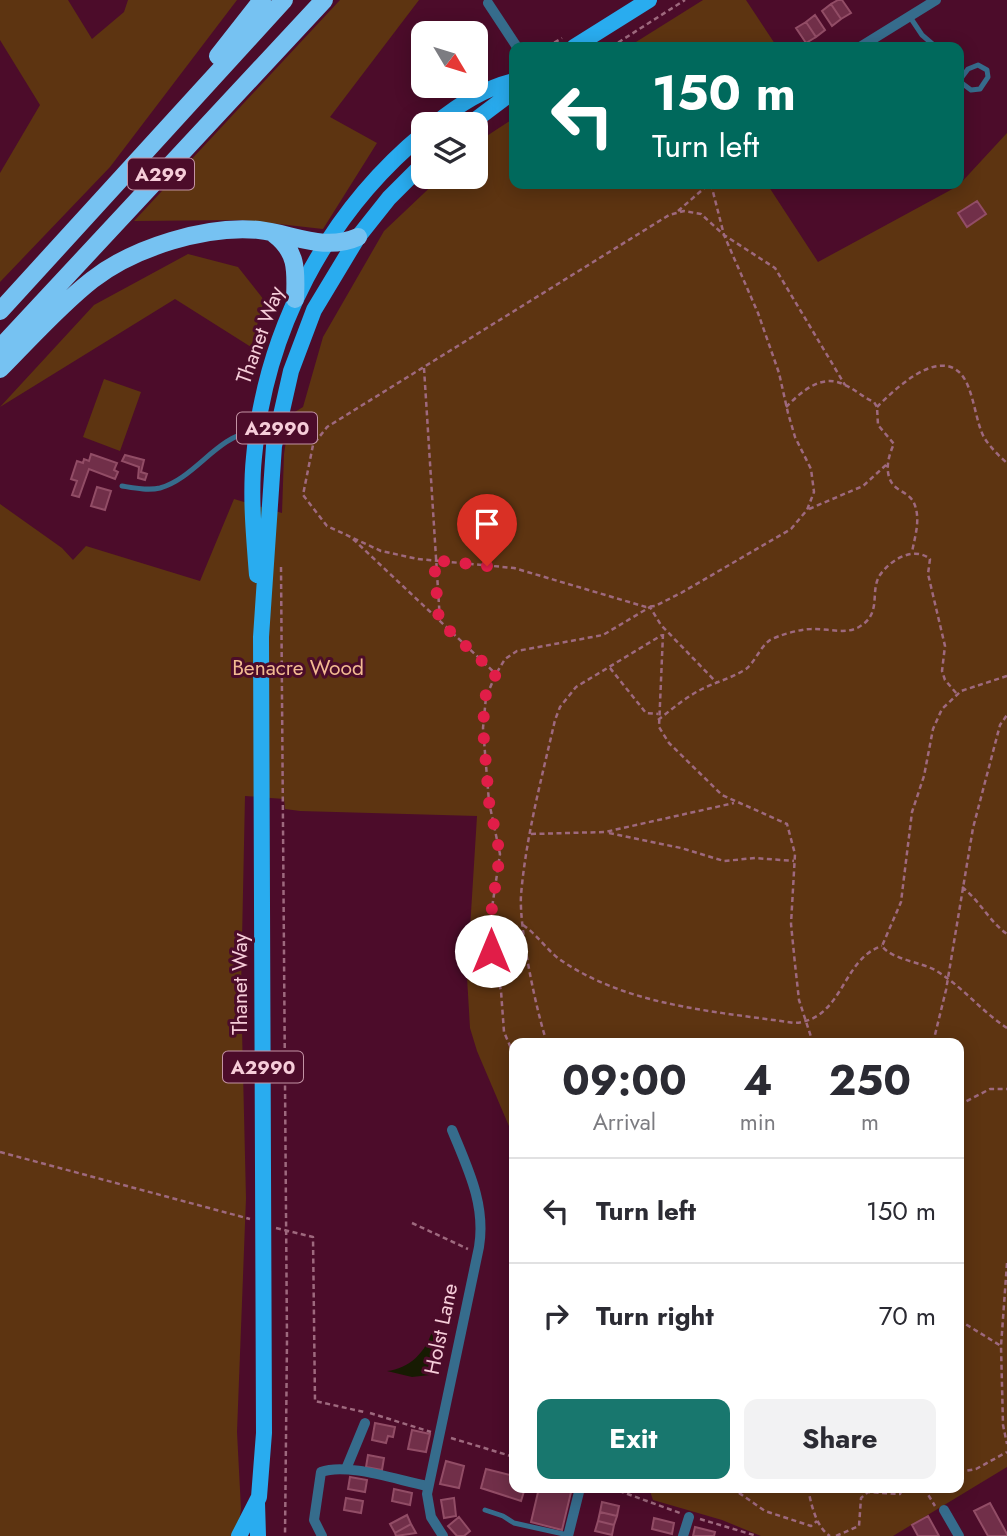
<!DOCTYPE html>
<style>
body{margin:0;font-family:Jost,sans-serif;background:#f2f2f3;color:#2b2b33;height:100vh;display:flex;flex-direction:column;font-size:26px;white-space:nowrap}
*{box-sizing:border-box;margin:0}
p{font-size:23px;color:#7c7c81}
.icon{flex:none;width:38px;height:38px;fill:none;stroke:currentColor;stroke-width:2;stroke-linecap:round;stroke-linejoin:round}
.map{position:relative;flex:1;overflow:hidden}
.drawer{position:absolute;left:509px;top:1038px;width:455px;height:455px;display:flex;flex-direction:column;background:#fff;border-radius:14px;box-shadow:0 4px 18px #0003}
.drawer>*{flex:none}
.hud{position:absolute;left:509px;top:42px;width:455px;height:147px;border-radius:14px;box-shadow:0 4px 18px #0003;background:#00695c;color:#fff;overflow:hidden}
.needle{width:46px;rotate:128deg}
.tools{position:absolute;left:411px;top:21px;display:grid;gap:14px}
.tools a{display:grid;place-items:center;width:77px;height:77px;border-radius:14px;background:#fff;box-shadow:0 4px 18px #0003;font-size:35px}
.pin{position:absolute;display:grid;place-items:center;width:60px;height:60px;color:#fff;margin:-72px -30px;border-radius:50% 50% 50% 0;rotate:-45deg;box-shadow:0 0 7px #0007}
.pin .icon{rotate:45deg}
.me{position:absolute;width:77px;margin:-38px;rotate:0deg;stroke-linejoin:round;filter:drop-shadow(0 0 5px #0008)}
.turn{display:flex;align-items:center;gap:24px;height:147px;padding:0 28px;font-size:32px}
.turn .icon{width:91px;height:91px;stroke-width:2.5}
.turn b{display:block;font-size:49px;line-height:60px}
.eta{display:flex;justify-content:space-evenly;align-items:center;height:119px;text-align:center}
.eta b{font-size:42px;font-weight:700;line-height:49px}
.button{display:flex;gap:14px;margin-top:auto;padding:14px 28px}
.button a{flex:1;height:80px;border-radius:14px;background:#18776e;color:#fff;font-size:28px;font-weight:700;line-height:80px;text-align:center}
.button a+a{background:#f2f2f3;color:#2b2b33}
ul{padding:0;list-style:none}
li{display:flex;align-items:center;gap:21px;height:105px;padding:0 28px;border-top:2px solid #e1e1e2}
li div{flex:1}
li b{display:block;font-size:26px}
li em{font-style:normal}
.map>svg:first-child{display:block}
</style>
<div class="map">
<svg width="1007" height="1536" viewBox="0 0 1007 1536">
<rect width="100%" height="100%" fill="#4c0c2a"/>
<path fill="#5d3411" d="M0,0H68L92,39L124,12L128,0H237L110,167L0,282V173L40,105L0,40Z
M340,0H419L330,117L377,143L323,229L242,220L134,221Z
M703,0H746L777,47H628Z
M514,118V184H767L818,262L958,186L1007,133V1467L893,1536H761L722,1520L653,1500L649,1488H959V1043H514V1138L477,1051L470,1028L467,977L477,816L300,811L285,809L284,799L245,796L241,988L246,1198L237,1432L241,1509L237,1536H0V504L62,548L73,560L86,546L200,581L234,499L282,513L284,454L290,415L303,407L323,337L384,231L441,177H476V143Z
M188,254L238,267L264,300L251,347L175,299L0,407L94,305Z
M104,379L141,392L120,451L83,437Z"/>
<path fill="#171b02" d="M432,1331L437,1361L430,1375L412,1377L387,1371C409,1369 426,1352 432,1331Z"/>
<path fill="#712f49" stroke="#924d66" stroke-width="2" d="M838,0H842L851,13L841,19L831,4Z
M831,4L841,19L832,26L822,11Z
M815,15L825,30L816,37L806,22Z
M806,22L816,37L806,43L796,28Z
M977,201L986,214L967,227L958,213Z
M91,454L117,463L114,470L118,472L115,479L89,469L79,497L72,495L77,481L71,479L77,461L83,463L84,459L89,461Z
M125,455L144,460L141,472L147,474L145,480L138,478L139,467L122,461Z
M97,487L111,491L105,510L91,506Z
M375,1423L395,1427L393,1437L388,1436L386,1443L372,1440Z
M412,1430L430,1434L426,1452L408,1449Z
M368,1455L384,1458L382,1470L366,1467Z
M446,1461L464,1466L459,1488L440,1484Z
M486,1469L514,1476V1488H525L521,1501L481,1488Z
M350,1477L367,1480L365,1492L348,1489Z
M539,1488H572L562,1530L531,1522Z
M394,1489L412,1493L410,1505L392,1501Z
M346,1498L363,1501L361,1513L344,1510Z
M454,1498L456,1516L444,1518L441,1500Z
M602,1502L619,1506L617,1516L600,1512Z
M990,1503L1007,1534V1536H988L974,1511Z
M600,1512L617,1516L614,1525L598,1521Z
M407,1515L411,1524L395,1533L390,1524Z
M928,1516L939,1536H918L912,1525Z
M459,1517L470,1531L464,1536H457L448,1526Z
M654,1518L674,1523L672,1534L652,1529Z
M598,1521L614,1525L612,1535L595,1531Z
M411,1524L416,1533L396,1536L395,1533Z
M695,1527L715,1532L714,1536H693Z"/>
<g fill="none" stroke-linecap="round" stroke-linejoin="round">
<path stroke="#9e697e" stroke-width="2.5" stroke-dasharray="5 3.5" stroke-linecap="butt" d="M547,47L562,38
M611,47L685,0
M711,184L724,235L758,313L779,373L788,413L795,437L811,469L814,492L807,510L791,529L681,593L655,606L646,607L514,568L418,559L381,551L327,526L303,495L313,445L327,427L669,215L684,211L701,214L724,235L775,268L845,385
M678,211L709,184
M424,368L440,621
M786,407C802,391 822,373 845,385C856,390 864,398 874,402L877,407L878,425L894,444C887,458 883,479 898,489C904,493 911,496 914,503C921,519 915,536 912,552
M877,407C894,390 936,349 960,373C974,387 975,423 985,439C991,448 1000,457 1007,463
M809,509L863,486L887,464
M353,539L496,674
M281,567L287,1340L285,1536
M663,634L659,727L669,743L722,795L787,824L795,854L791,924L795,964L799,1000L813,1043
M610,668L646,713L658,714
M1007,676L961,691L942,709L933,729L924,776L912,812L901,902L882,946C891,959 920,962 935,970C962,986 981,1011 1007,1028
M658,720C672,709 686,697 702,689C716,682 732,678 746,669C755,662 760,647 770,640C779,635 801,629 811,629C827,628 845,635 859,627C883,613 869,592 880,575C891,559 914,546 930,559L928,574L945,646L942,671L945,680L957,694
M609,833L681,848L724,861L755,858L794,861
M531,834L605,832L734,803
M962,887C980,901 989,921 1007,934
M523,925C538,935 548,952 562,961C631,1007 715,1011 794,1023C844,1020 841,959 882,946
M547,1043C536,1010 519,929 521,895C526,836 542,777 555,720L560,707L576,687L662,635
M933,1043L946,990L973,828L1000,725L1007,715
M514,1055L504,1032L501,991L488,935L500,854L489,802L483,728L486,697L496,674L505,659L517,651L603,635L650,607L661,625L717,683
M959,1105L990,1089H1007
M0,1152L250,1219
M412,1223L468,1249
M276,1228L313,1237L315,1401L364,1412
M1007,1263L1001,1346L1003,1425L1007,1444
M959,1320L1001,1346
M370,1413L431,1432
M451,1438L514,1457
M959,1472L976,1469L1007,1452
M611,1488L680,1513
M732,1488L765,1511L811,1526L817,1521
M808,1488C811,1504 816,1527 830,1536
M924,1488L935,1506
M700,1519L757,1536
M836,1536L859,1526L861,1498L868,1492L900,1494L903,1488"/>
<path stroke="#366c8c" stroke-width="5" d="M910,17L922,35L936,47
M978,65L987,70L988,77L980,89L971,90L959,81L968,69Z
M122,486C134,488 148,491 160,488C195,478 216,437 253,431
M485,1510L503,1516L514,1523L568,1535"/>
<path stroke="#366c8c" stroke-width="10" d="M488,3L517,47
M860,47L936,0
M346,1469L365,1423
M944,1510L959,1536
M322,1536L314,1520L321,1472C347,1462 400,1481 428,1486
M443,1536L431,1517L427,1494L479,1247C486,1205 468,1169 452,1130
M568,1536L580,1488
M683,1536L689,1517"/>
<path stroke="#29acef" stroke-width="16" d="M574,47L649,0
M435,124C458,105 485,88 514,81
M470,124L514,91
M257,575C254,536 250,496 254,457C265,331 326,214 424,133
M257,1503L258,1536
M239,1536L259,1497L264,1433L261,637L274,446L291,371L314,310L358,237L389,198L424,163"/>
<path stroke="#76c2f2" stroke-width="18" d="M218,56L262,0
M274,234C298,252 296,272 295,299
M0,311L284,0
M0,348L324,0
M0,369C30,339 59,306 92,280C134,247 207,225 259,230C293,234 324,252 358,237"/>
</g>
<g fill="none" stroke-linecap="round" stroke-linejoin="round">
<path stroke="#e11d48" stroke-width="12" stroke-dasharray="0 21.6" d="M487,566L434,560L439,621L496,674L485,697L483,728L489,802L500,854L488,935L491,951"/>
</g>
<g text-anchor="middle" stroke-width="6" stroke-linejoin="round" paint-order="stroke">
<g fill="#4c0c2a" stroke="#c393a4" stroke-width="2">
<rect x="128" y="158.5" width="66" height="31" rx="5"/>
<rect x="237" y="412.5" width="80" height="31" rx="5"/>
<rect x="223" y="1051.5" width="80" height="31" rx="5"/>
</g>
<g font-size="19" font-weight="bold" fill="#f6cdd9">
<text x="161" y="181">A299</text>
<text x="277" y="435">A2990</text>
<text x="263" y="1074">A2990</text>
</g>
<g font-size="21" fill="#f6cdd9" stroke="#4c0c2a">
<text transform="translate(260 335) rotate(-70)" y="7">Thanet Way</text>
<text transform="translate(240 984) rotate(-90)" y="7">Thanet Way</text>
<text transform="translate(441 1329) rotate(-78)" y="7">Holst Lane</text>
</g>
<g font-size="21" fill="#f2bb92" stroke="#4c0c2a">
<text x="298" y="675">Benacre Wood</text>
</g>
</g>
</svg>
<div class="tools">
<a><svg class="needle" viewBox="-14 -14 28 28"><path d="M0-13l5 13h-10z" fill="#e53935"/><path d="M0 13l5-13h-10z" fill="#7c7c81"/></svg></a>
<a><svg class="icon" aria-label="layers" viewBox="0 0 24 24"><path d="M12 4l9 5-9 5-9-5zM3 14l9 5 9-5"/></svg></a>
</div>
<div class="pin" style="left:487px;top:566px;background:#d93025"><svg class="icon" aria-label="arrive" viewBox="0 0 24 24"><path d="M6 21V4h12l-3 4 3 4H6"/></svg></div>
<svg class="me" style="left:491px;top:951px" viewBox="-20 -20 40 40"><circle r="19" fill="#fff"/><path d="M0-13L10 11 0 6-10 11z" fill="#e11d48"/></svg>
<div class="hud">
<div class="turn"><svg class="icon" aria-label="left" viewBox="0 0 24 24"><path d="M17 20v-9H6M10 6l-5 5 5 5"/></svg><div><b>150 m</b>Turn left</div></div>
</div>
<section class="drawer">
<div class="eta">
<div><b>09:00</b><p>Arrival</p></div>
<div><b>4</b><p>min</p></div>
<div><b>250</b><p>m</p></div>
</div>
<ul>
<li><svg class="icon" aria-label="left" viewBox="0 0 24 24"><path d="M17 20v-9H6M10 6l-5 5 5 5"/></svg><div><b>Turn left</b></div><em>150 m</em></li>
<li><svg class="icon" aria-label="right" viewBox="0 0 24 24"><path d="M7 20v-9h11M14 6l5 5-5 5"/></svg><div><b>Turn right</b></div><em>70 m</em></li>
</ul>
<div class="button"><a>Exit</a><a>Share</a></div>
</section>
</div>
